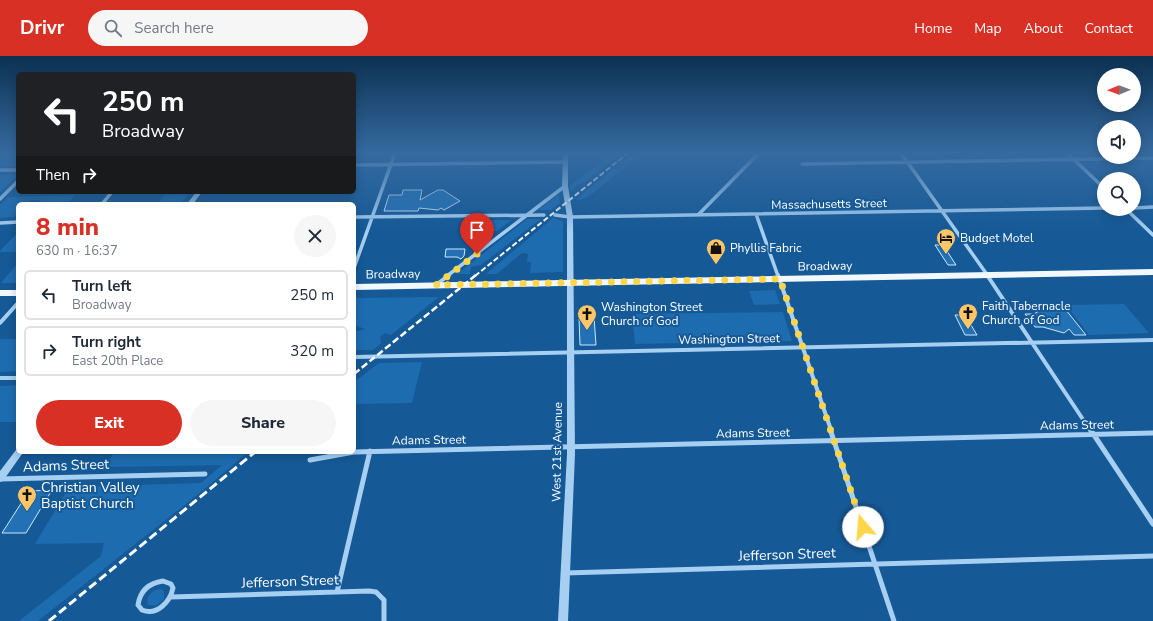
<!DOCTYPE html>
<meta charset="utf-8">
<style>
body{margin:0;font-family:"Nunito Sans",sans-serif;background:#f6f6f7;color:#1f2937;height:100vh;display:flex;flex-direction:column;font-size:15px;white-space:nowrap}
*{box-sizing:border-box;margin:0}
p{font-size:13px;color:#747a83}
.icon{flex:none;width:22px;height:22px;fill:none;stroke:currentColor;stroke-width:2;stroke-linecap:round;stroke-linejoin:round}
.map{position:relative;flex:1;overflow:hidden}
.drawer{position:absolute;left:16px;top:146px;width:340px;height:252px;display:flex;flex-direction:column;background:#fff;border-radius:6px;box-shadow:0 2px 10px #0003}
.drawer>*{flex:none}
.banner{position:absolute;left:16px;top:16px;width:340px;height:122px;border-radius:6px;box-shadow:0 2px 10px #0003;background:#202124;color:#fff;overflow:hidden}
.needle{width:26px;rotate:269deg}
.fabs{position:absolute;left:1097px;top:12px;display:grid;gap:8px}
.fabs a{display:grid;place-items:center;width:44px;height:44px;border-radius:50%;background:#fff;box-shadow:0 2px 10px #0003;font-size:20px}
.pin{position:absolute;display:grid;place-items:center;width:34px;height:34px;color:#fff;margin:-41px -17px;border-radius:50% 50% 50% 0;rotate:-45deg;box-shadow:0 0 4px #0007}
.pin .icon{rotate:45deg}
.me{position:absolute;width:44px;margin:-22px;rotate:342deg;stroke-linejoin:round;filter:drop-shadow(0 0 3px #0008)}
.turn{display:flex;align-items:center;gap:14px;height:84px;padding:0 20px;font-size:18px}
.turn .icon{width:52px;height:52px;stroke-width:2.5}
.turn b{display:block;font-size:28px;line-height:34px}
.then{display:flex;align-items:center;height:38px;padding:0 20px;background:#0003;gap:8px;font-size:15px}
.round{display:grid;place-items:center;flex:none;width:42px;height:42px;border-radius:21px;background:#f6f6f7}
.summary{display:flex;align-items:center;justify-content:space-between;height:68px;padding:0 20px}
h1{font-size:24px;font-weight:800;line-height:30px;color:#d93025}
.action{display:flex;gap:8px;margin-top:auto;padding:8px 20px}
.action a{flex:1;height:46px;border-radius:24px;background:#d93025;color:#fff;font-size:16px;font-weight:800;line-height:46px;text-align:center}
.action a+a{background:#f6f6f7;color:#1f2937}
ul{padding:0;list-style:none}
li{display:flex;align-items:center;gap:12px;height:50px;margin:0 8px 6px;padding:0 12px;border:2px solid #e0e1e3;border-radius:6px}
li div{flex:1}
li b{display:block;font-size:15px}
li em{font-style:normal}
header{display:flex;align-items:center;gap:24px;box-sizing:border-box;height:56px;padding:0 20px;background:#d93025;color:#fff}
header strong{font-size:19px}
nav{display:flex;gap:22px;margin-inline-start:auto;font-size:14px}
.search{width:280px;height:36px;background:#f6f6f7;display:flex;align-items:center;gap:10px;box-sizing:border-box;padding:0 14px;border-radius:22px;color:#747a83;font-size:15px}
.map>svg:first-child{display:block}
</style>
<header>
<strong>Drivr</strong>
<div class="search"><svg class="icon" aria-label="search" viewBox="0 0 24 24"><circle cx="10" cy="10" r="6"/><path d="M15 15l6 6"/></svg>Search here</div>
<nav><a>Home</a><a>Map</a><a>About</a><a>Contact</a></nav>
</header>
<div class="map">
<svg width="1153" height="565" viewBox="0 0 1153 565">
<rect width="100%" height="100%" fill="#155996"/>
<path fill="#1d6cb0" d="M0,97H18V110H0Z
M613,97H623L583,127L577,129L571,136L570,130Z
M633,97H643L588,141L580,144L576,143Z
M0,119H18L0,136Z
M188,138L181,148H157L164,139Z
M559,138L560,147L551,154H538Z
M75,139L69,146H58L56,148H37L40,144H30L27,148H18V157L14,161L0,162V149L8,141Z
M553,162L563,165V216L530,217L531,206H527L528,198L522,197L497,218H486Z
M527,163H541L481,209L471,211L470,218H457Z
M470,164H512L497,175L468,176Z
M18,176V196H0V195Z
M18,207V224L15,227H1Z
M775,234L780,248L754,249L749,235Z
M439,241L391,279L385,277L380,281L381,287L373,294H354V276L365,273L354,269V242Z
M1124,248L1149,277L1089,279L1066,249Z
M783,256L792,285L635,288L632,258Z
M0,283H18V315L0,316Z
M422,306L412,347L354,348V326L379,307Z
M18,329V366H0V330Z
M114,396H248L201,436L38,565H19L101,500L104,487L35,488L69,431L201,427L222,409L105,411Z
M160,533L164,535V543L156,550L148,549C145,541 152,534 160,533Z"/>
<path fill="#2371b5" stroke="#cee7fc" d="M403,134H422L420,144L438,134H443L460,145L444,154L441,152L438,154L419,152L418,155H384L389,139H402Z
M935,189H943L956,209H948Z
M446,193H465L464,200L461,203L457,201H445Z
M1048,249H1062L1086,279H1074L1069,273L1064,277L1043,271H1035L1025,258H1034Z
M955,259H965L977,279H965Z
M594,261L596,289H580L579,262Z
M52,434L26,477H2L29,435Z"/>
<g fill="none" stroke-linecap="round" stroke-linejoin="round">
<path stroke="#a6cff2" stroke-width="3.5" d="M901,97L988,220
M1067,97L1104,132
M802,108L1153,102
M354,109L565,106
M0,114H18
M0,143L18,125
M102,148L112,136
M1134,152L1153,151
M1126,153L1153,179
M756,158L778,220
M555,159L570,161L1104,152
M698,159L759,97
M354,161L544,159
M0,167L18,166
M354,212L395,97
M447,220L565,130"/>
<path stroke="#a6cff2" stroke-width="4" d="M778,219L831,374
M987,219L1090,374
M436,229L449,219
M0,267L18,247
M354,301L1153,284
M0,322H18"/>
<path stroke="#a6cff2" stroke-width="5" d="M830,373L894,565
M1090,373L1153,468
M354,396L1153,377
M310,404L354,396
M0,423L205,418
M565,517L1153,500
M163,525L171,528L173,532C170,546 157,560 142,554L138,549C140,535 149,527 163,525Z
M337,536L370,395
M171,541L369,535L376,536L384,544V565"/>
<path fill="#a6cff2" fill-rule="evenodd" d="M563,97H568V130L573,161L575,398L568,565H558L567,398V161L562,130Z
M196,136H202L193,148H187Z
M18,393V396H23L22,398L3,425L0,426V415L16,394Z"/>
<path fill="#f1f8ff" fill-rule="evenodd" d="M1153,213V219L354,234V228Z
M0,234H18V240H0Z"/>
<path stroke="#fff" stroke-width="2" stroke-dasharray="5.5 2.5" stroke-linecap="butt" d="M475,220L628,97"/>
<path stroke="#fff" stroke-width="2.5" stroke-dasharray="7 3" stroke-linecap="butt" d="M354,318L476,219"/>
<path stroke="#fff" stroke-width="3" stroke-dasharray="9 4" stroke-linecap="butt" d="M49,565L255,396"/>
</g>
<linearGradient id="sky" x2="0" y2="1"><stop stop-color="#0c3152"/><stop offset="0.55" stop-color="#356aa0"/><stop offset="1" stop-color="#356aa0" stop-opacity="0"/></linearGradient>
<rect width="1153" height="176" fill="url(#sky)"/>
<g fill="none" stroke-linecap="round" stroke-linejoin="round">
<path stroke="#ffd54a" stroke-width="7" stroke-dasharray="0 12.6" d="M477,198L436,229L780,223L863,471"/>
</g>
<defs>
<g id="hotel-pin" transform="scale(1)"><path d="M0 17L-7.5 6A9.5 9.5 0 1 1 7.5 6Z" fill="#ffc667" stroke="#155996"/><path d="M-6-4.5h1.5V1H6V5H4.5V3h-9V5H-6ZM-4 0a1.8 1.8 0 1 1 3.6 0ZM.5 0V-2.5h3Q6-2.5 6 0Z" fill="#111"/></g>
<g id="shop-pin" transform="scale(1)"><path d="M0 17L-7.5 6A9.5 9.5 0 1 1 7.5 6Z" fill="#ffc667" stroke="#155996"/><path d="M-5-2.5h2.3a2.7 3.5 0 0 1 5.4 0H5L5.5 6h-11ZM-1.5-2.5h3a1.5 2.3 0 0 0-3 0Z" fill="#111"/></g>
<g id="church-pin" transform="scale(1)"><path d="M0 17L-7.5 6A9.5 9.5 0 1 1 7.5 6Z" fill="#ffc667" stroke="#155996"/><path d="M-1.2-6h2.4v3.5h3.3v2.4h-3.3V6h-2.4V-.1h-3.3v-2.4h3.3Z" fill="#111"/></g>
</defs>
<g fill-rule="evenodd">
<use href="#hotel-pin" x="946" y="182"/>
<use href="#shop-pin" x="716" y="192"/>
<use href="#church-pin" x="968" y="257"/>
<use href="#church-pin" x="587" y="258"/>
<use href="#church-pin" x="27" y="439"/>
</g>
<g text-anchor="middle" stroke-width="4" stroke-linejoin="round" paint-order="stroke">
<g font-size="12" fill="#fff" stroke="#155996">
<text transform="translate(829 148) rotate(-1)" y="4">Massachusetts Street</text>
<text transform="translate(825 210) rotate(-1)" y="4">Broadway</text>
<text transform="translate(393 218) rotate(-1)" y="4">Broadway</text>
<text transform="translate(729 283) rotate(-1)" y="4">Washington Street</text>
<text transform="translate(1077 369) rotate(-1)" y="4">Adams Street</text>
<text transform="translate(753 377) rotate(-1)" y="4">Adams Street</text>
<text transform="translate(429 384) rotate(-1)" y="4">Adams Street</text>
<text transform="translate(557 396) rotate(-89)" y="4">West 21st Avenue</text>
</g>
<g font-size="12" fill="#fff" stroke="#155996" text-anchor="start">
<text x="960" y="186">Budget Motel</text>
<text x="730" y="196">Phyllis Fabric</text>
<text x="982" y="254">Faith Tabernacle<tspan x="982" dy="14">Church of God</tspan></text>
<text x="601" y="255">Washington Street<tspan x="601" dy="14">Church of God</tspan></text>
</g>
<g font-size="14" fill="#fff" stroke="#155996">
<text transform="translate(66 409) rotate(-2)" y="5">Adams Street</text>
<text transform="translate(787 498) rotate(-2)" y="5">Jefferson Street</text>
<text transform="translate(290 525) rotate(-2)" y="5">Jefferson Street</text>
</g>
<g font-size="14" fill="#fff" stroke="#155996" text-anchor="start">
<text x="41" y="436">Christian Valley<tspan x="41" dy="16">Baptist Church</tspan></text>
</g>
</g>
</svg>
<div class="fabs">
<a><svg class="needle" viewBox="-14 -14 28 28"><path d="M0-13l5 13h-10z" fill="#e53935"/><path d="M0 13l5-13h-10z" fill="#747a83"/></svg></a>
<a><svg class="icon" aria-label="sound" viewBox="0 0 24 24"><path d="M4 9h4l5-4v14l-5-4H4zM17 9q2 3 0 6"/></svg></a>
<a><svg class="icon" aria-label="search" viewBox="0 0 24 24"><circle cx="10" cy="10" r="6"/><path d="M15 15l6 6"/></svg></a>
</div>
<div class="pin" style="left:477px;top:198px;background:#d93025"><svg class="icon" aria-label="arrive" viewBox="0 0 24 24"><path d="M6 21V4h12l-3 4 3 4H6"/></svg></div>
<svg class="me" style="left:863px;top:471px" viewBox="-20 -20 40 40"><circle r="19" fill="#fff"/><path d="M0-13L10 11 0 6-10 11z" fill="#ffd54a"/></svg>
<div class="banner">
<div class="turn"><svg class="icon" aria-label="left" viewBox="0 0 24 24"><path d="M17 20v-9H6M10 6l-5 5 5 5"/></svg><div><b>250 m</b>Broadway</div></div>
<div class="then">Then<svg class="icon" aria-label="right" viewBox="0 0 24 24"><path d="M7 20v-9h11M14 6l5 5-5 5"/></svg></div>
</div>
<section class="drawer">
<div class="summary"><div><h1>8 min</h1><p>630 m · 16:37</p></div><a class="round"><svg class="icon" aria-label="close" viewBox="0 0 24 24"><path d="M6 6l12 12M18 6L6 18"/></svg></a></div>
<ul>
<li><svg class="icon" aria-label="left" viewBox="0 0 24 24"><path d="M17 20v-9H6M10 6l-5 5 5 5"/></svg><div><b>Turn left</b><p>Broadway</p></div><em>250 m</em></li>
<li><svg class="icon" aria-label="right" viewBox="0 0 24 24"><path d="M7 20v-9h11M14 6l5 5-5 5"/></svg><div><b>Turn right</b><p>East 20th Place</p></div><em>320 m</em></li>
</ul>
<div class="action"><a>Exit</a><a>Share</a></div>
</section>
</div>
